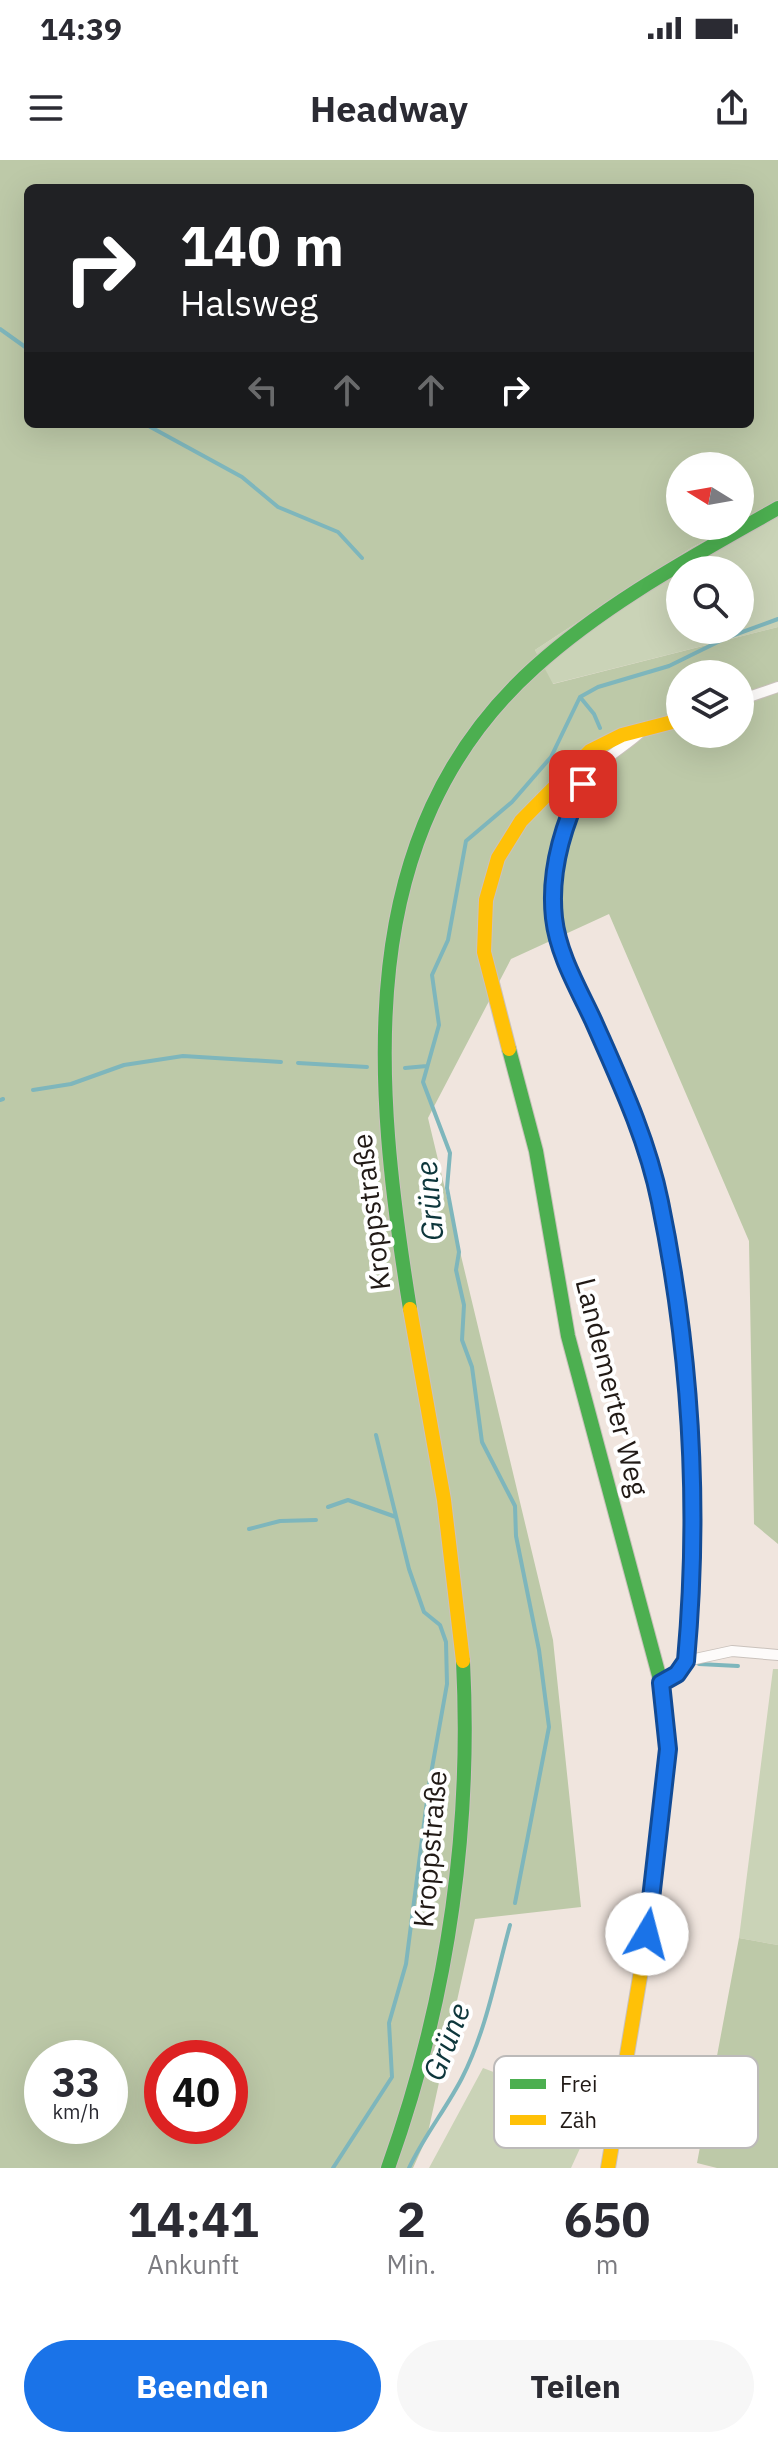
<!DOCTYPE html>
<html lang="de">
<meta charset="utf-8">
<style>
body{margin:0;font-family:"IBM Plex Sans",sans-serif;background:#f7f7f7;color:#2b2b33;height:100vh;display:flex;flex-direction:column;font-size:30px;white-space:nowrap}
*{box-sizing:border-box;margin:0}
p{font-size:26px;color:#7c7c81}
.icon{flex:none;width:44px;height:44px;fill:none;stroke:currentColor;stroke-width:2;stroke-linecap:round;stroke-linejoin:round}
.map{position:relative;height:2008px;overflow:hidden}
.details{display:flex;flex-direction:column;background:#fff;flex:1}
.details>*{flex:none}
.guide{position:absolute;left:24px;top:24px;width:730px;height:244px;border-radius:12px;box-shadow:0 8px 32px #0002;background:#202124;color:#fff;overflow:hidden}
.needle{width:52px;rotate:281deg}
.fabs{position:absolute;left:666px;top:292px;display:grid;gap:16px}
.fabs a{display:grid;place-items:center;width:88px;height:88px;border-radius:50%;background:#fff;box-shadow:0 8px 32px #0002;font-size:40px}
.speed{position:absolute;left:24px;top:1880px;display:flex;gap:16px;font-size:40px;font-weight:700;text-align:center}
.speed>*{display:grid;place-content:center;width:104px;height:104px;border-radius:50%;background:#fff;box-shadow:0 8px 32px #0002;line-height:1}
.speed small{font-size:20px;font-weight:400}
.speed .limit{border:12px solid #d22;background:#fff;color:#111}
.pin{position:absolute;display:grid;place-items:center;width:68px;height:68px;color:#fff;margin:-34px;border-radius:16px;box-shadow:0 4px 12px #0006}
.me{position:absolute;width:88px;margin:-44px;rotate:8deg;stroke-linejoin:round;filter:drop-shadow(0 0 6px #0008)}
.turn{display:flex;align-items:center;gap:28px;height:168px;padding:0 24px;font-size:36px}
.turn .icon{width:104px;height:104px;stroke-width:2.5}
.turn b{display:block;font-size:56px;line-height:68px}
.lanes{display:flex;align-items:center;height:76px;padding:0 24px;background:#0003;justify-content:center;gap:40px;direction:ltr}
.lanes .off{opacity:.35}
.eta{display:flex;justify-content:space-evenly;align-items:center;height:136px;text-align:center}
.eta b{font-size:48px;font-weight:800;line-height:56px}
.action{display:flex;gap:16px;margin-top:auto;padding:16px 24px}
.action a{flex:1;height:92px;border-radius:48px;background:#1a73e8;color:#fff;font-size:32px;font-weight:800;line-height:92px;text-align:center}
.action a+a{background:#f7f7f7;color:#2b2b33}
.status{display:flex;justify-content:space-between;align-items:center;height:56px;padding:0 40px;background:#fff;direction:ltr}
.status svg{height:22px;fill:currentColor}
header{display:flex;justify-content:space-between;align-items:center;height:104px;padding:0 24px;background:#fff;font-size:36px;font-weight:800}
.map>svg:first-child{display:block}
</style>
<div class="status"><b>14:39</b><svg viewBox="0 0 49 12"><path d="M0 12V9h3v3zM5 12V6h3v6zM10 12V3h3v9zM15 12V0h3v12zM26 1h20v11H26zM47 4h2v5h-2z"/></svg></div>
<header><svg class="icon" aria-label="menu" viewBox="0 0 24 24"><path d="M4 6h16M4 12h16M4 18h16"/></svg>Headway<svg class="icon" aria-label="share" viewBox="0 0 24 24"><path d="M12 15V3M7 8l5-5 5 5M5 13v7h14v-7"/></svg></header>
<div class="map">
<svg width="778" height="2008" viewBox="0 0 778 2008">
<rect width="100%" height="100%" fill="#f0e5de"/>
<path fill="#cad3b7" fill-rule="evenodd" d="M778,342V467L552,524L535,490L691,388ZM680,410H740V470H680Z
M773,1509H778V1785L739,1778Z
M483,1908L597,1951L571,2008H429Z"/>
<path fill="#bdc9a8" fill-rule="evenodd" d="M0,0H778V342L740,362V306H680V366H733L691,388L535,490L553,524L778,467V1384L754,1364L749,1081L609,754L511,799L428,958L553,1480L581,1747L475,1759L427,1977L413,2008H0ZM28,28H750V264H28ZM680,514H740V574H680ZM42,1898H110V1966H42ZM162,1898H230V1966H162Z
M739,1778L778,1785V2008H717L697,2003Z"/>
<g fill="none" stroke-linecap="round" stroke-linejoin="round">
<path stroke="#7eb6bc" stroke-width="4" d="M0,169L28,189
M145,264L242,317L278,347L338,372L362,398
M580,537L594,554L600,568
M298,903L367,907
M405,908L427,906
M33,930L71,924L124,905L183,896L281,902
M0,940L3,939
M328,1347L348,1340L396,1357
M249,1369L280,1361L316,1360
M699,1504L738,1506
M515,1743L549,1567L539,1490L516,1376L515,1346L482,1282L472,1207L462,1180L464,1145L456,1110L459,1092L447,1028L450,993L423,922L439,865L432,815L448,780L466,681L512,642L551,597L580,537L598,527L669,506L726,478L778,459
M333,2008L392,1917L389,1863L406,1804L429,1625L447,1524L446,1482L440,1465L424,1452L409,1409L376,1275
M409,2008C424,1976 446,1949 462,1918C486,1871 496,1816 510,1765"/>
<g stroke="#cac2bc" stroke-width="12">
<path id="street" d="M740,540L778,527
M644,569C629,584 611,593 597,607C570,632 557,682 554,718C545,814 621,895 645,983C671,1077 689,1179 693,1275C695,1344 689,1412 688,1481C686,1503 681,1512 661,1523
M686,1501L732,1491L778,1495"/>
</g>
<g stroke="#cac2bc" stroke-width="16">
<path id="fast" d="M509,889L536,991L568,1176L661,1523L668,1589L660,1664
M410,1149C374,926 349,674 535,507C607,442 694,396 778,348
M388,2008C447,1843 472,1676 463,1501"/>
</g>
<g stroke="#cac2bc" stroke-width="16">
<path id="slow" d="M509,889L484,792L486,740L498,698L521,661L590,591L622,575L680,560
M410,1149L444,1340L463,1501
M608,2008L652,1745L660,1664"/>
</g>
<use href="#street" stroke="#fdfbfa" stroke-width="10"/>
<use href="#fast" stroke="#4caf50" stroke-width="14"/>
<use href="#slow" stroke="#ffc107" stroke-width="14"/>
</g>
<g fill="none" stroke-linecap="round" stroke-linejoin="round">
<g stroke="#114b97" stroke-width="20">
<path id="route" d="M583,624C563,665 549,712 554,758C558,794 578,828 593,860C619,919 647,978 660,1042C691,1193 700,1347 686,1501L677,1514L661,1523L668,1589L647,1774"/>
</g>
<use href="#route" stroke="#1a73e8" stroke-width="14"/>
</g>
<g text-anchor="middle" stroke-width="8" stroke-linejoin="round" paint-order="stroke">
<g font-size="28" fill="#211a16" stroke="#fff">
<text transform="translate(371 1052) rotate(-97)" y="10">Kroppstraße</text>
<text transform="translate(612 1227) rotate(76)" y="10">Landemerter Weg</text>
<text transform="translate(430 1689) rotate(-85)" y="10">Kroppstraße</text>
</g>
<g font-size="30" font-style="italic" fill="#0d363b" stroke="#fff">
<text transform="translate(430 1041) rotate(-95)" y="10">Grüne</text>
<text transform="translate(447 1882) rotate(-69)" y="10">Grüne</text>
</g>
</g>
<rect x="494" y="1896" width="264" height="92" rx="12" fill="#fff" stroke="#bcbab9" stroke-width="2"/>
<rect x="510" y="1919" width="36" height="10" fill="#4caf50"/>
<rect x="510" y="1955" width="36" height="10" fill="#ffc107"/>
<g font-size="22" fill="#211a16">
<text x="560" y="1932">Frei</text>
<text x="560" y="1968">Zäh</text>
</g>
</svg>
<div class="fabs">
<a><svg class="needle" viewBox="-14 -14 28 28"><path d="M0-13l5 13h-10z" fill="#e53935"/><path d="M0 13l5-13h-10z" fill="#7c7c81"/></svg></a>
<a><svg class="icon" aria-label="search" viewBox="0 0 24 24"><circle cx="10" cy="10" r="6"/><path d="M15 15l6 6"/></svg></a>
<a><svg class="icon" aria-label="layers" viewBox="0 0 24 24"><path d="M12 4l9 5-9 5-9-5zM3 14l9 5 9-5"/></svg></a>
</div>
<div class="speed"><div>33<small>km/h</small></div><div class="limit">40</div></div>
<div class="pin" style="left:583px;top:624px;background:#d93025"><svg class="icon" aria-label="arrive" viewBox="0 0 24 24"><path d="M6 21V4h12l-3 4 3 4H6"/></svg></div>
<svg class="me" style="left:647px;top:1774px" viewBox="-20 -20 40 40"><circle r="19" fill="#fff"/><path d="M0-13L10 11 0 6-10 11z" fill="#1a73e8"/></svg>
<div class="guide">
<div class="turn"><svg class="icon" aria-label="right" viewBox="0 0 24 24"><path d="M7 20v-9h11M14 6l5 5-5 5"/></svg><div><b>140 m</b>Halsweg</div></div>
<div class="lanes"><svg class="icon off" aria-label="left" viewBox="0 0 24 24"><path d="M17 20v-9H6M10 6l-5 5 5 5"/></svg><svg class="icon off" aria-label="ahead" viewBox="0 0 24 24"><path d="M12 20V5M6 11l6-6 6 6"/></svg><svg class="icon off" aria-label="ahead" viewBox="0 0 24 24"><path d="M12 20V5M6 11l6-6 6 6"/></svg><svg class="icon" aria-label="right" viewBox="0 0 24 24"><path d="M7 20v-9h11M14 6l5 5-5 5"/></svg></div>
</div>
</div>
<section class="details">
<div class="eta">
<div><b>14:41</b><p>Ankunft</p></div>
<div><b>2</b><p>Min.</p></div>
<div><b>650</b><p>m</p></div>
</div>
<div class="action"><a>Beenden</a><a>Teilen</a></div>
</section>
